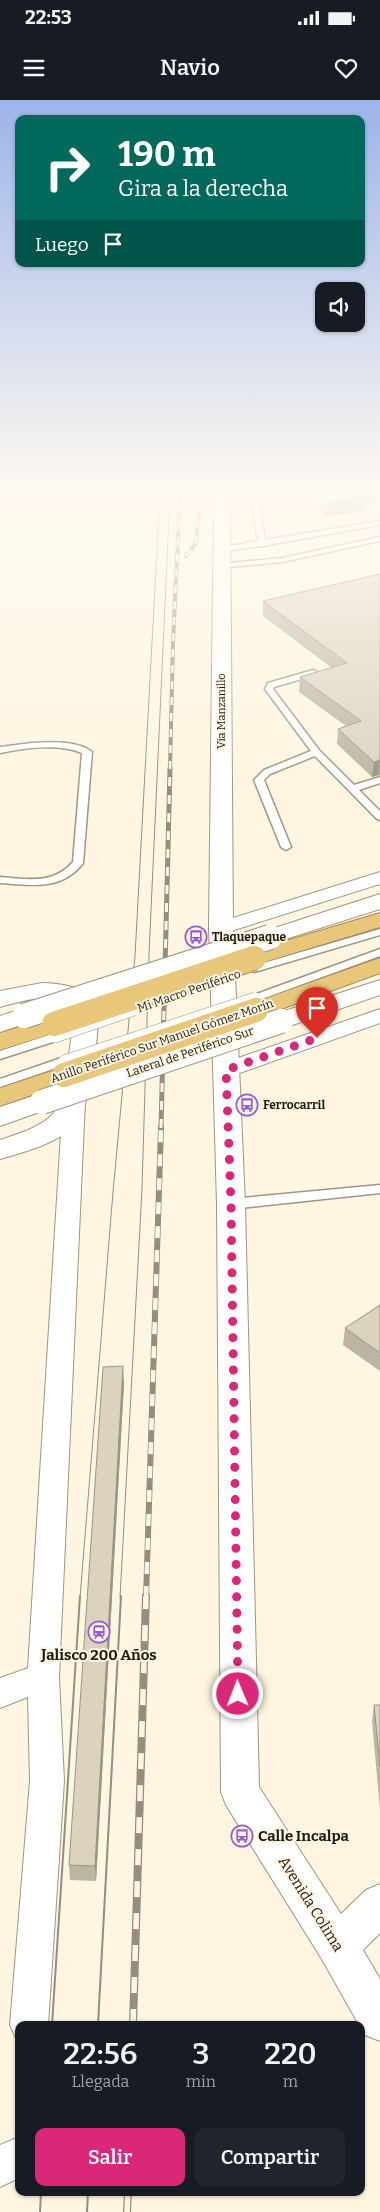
<!DOCTYPE html>
<html lang="es">
<meta charset="utf-8">
<style>
body{margin:0;font-family:Bitter,serif;background:#20242c;color:#f1f3f6;height:100vh;display:flex;flex-direction:column;font-size:19px;white-space:nowrap}
*{box-sizing:border-box;margin:0}
p{font-size:16px;color:#9ea1a6}
.icon{flex:none;width:28px;height:28px;fill:none;stroke:currentColor;stroke-width:2;stroke-linecap:round;stroke-linejoin:round}
.map{position:relative;flex:1;overflow:hidden}
.drawer{position:absolute;left:15px;top:1921px;width:350px;height:175px;display:flex;flex-direction:column;background:#171b24;border-radius:10px;box-shadow:0 1px 4px #0004}
.drawer>*{flex:none}
.hud{position:absolute;left:15px;top:15px;width:350px;height:152px;border-radius:10px;box-shadow:0 1px 4px #0004;background:#00695c;color:#fff;overflow:hidden}
.tools{position:absolute;left:315px;top:182px;display:grid;gap:10px}
.tools a{display:grid;place-items:center;width:50px;height:50px;border-radius:10px;background:#171b24;box-shadow:0 1px 4px #0004;font-size:25px}
.pin{position:absolute;display:grid;place-items:center;width:42px;height:42px;color:#fff;margin:-51px -21px;border-radius:50% 50% 50% 0;rotate:-45deg;box-shadow:0 0 5px #0007}
.pin .icon{rotate:45deg}
.me{position:absolute;width:55px;margin:-28px;rotate:359deg;stroke-linejoin:round;filter:drop-shadow(0 0 4px #0008)}
.turn{display:flex;align-items:center;gap:18px;height:105px;padding:0 20px;font-size:22px}
.turn .icon{width:65px;height:65px;stroke-width:2.5}
.turn b{display:block;font-size:35px;line-height:42px}
.then{display:flex;align-items:center;height:48px;padding:0 20px;background:#0003;gap:10px;font-size:19px}
.eta{display:flex;justify-content:space-evenly;align-items:center;height:85px;text-align:center}
.eta b{font-size:30px;font-weight:600;line-height:35px}
.action{display:flex;gap:10px;margin-top:auto;padding:10px 20px}
.action a{flex:1;height:58px;border-radius:10px;background:#db2777;color:#fff;font-size:20px;font-weight:600;line-height:58px;text-align:center}
.action a+a{background:#20242c;color:#f1f3f6}
.status{display:flex;justify-content:space-between;align-items:center;height:35px;padding:0 25px;background:#171b24;direction:ltr}
.status svg{height:14px;fill:currentColor}
header{display:flex;justify-content:space-between;align-items:center;height:65px;padding:0 20px;background:#171b24;font-size:22px;font-weight:600}
.map>svg:first-child{display:block}
</style>
<div class="status"><b>22:53</b><svg viewBox="0 0 49 12"><path d="M0 12V9h3v3zM5 12V6h3v6zM10 12V3h3v9zM15 12V0h3v12zM26 1h20v11H26zM47 4h2v5h-2z"/></svg></div>
<header><svg class="icon" aria-label="menu" viewBox="0 0 24 24"><path d="M4 6h16M4 12h16M4 18h16"/></svg>Navio<svg class="icon" aria-label="heart" viewBox="0 0 24 24"><path d="M12 20l-8-8c-3-5 5-10 8-4 3-6 11-1 8 4z"/></svg></header>
<div class="map">
<svg width="380" height="2112" viewBox="0 0 380 2112">
<rect width="100%" height="100%" fill="#fff5e0"/>
<g fill="none" stroke-linecap="round" stroke-linejoin="round">
<g stroke="#9f9683" stroke-width="3">
<path id="lane" d="M250,395H258L265,440L380,421V425L262,446L218,452V448L258,441Z
M380,437V441L282,462L221,468L217,466L221,464L282,458Z
M313,570L316,571V575L274,587L273,589L319,650L354,685L380,677V683L359,690L380,711V720L377,719L315,656L270,674L264,680L291,747L286,750L281,747L254,680L264,670L311,651L265,589L268,583Z
M32,643C49,642 78,640 92,652L83,763C62,791 31,785 0,783V777C27,779 53,785 73,762L82,653C58,643 25,648 0,653V647Z
M380,829V835L258,871L254,872L249,869L250,867Z
M380,849V856L259,900L255,901L249,898L251,896Z
M55,933L59,934L61,937L59,940L0,959V951Z
M64,957L68,958L70,961L68,964L0,987V979Z
M380,1085V1093L231,1109L225,1104L231,1099Z"/>
</g>
<g stroke="#9f9683" stroke-width="2">
<path id="street" d="M380,772V784L228,832L221,834L214,832L211,828L214,824Z
M380,909V923L234,975L226,977L218,975L215,970L218,965Z
M74,993L82,996L85,1001L59,1577L64,1681L48,1925H19V1939L16,1938L10,1925L30,1681L28,1597L0,1608V1578L28,1568L63,1001L66,996Z
M19,2037V2078L0,2087V2045Z"/>
</g>
<g stroke="#9f9683" stroke-width="2">
<path id="secondary" d="M214,395H230L233,828L245,1104L259,1687L341,1814L366,1790L380,1784V1833L363,1850L380,1879V1941L365,1935L361,1925H359L323,1861L226,1705L221,1692L217,1104L209,828Z
M380,794V809L270,844L262,842L258,837L262,832Z
M380,880V895L281,929L272,927L268,921L272,915Z
M42,883C55,883 84,887 93,897C104,909 92,981 87,998C84,1008 79,1018 73,1026C59,1043 21,1053 0,1059V1040C17,1034 39,1028 52,1015C63,1004 77,918 72,904C47,893 26,900 0,907V891Z
M24,908L33,911L37,916L33,921L0,932V916Z
M42,993L51,996L55,1002L51,1008L0,1026V1007Z"/>
</g>
<g stroke="#a28b57" stroke-width="2">
<path id="highway" d="M380,813V827L254,865L246,863L242,858L246,853Z
M380,858V873L265,915L256,918L247,915L244,910L247,905Z
M54,916L63,918L67,924L63,930L0,950V933Z
M64,967L73,969L77,975L73,981L0,1006V988Z"/>
</g>
<use href="#lane" fill="#fff" fill-rule="evenodd"/>
<use href="#street" fill="#fff" fill-rule="evenodd"/>
<use href="#secondary" fill="#fff" fill-rule="evenodd"/>
<use href="#highway" fill="#e8c77b" fill-rule="evenodd"/>
<path stroke="#958e80" stroke-width="1" d="M80,1498L113,1092L135,856L160,395
M120,1498L142,1089L149,854L170,395"/>
<path stroke="#958e80" stroke-width="2" d="M52,1925L80,1496
M98,1925L121,1496
M40,2112L41,2092
M87,2112L88,2092"/>
<g stroke="#958e80" stroke-width="4">
<path id="rail-far3" d="M186,456L196,443L201,395
M170,669L173,542L180,395"/>
</g>
<g stroke="#958e80" stroke-width="5">
<path id="rail-far2" d="M161,1028L170,668"/>
</g>
<g stroke="#958e80" stroke-width="6">
<path id="rail-far1" d="M146,1498L161,1027"/>
</g>
<g stroke="#958e80" stroke-width="8">
<path id="rail" d="M133,1925L146,1496
M127,2112L128,2092"/>
</g>
<use href="#rail-far3" stroke="#fff5e0" stroke-width="2.5" stroke-dasharray="8" stroke-linecap="butt"/>
<use href="#rail-far2" stroke="#fff5e0" stroke-width="3" stroke-dasharray="9" stroke-linecap="butt"/>
<use href="#rail-far1" stroke="#fff5e0" stroke-width="4.5" stroke-dasharray="12" stroke-linecap="butt"/>
<use href="#rail" stroke="#fff5e0" stroke-width="5.5" stroke-dasharray="16" stroke-linecap="butt"/>
<g stroke="#9f9683" stroke-width="12" stroke-linecap="butt">
<path id="lane-bridge" d="M55,937L134,910
M64,961L255,898"/>
</g>
<g stroke="#9f9683" stroke-width="26" stroke-linecap="butt">
<path id="secondary-bridge" d="M24,916L270,837
M42,1002L281,921"/>
</g>
<g stroke="#a28b57" stroke-width="26" stroke-linecap="butt">
<path id="highway-bridge" d="M54,924L254,858
M64,975L256,910"/>
</g>
<use href="#lane-bridge" stroke="#fff" stroke-width="11"/>
<use href="#secondary-bridge" stroke="#fff" stroke-width="24"/>
<use href="#highway-bridge" stroke="#e8c77b" stroke-width="24"/>
</g>
<path fill="#bdb5a3" d="M303,395H380L365,404V411L325,416Z
M380,474V676L379,675L372,677L337,644L338,629L346,626L299,592L300,577L332,568L263,516V501Z
M380,1205V1271L343,1245L345,1228Z
M124,1283L96,1781L70,1780L69,1765Z
M374,1605H380V1709L372,1621Z"/>
<path fill="#9a9485" d="M360,395H380V402L365,404V411L325,416L326,402Z
M380,660L379,675L372,677L374,662Z
M123,1266L124,1283L96,1781L95,1766Z"/>
<path fill="#dcd3be" stroke="#9a9485" d="M318,395H364L366,397L326,402Z
M380,474V660L374,662L338,629L361,621L300,577L347,563L263,501Z
M380,1205V1253L345,1228Z
M123,1266L95,1766L69,1765L103,1267Z
M374,1605H380V1666Z"/>
<linearGradient id="sky" x2="0" y2="1"><stop stop-color="#9db4ea"/><stop offset="0.57" stop-color="#fffaf1"/><stop offset="1" stop-color="#fffaf1" stop-opacity="0"/></linearGradient>
<rect width="380" height="691" fill="url(#sky)"/>
<g fill="none" stroke-linecap="round" stroke-linejoin="round">
<path stroke="#db2777" stroke-width="9" stroke-dasharray="0 16.2" d="M238,1594L231,1104L226,970L317,938"/>
</g>
<defs>
<g id="bus-ring" transform="scale(1.125)"><circle r="9.5" fill="#fff5e0" stroke="#985dd4" stroke-width="1.5"/><path d="M-5-6H5V4H4V6H2V4H-2V6H-4V4H-5ZM-3.5-4V0h7V-4ZM-3.5 1.2v1.5H-2V1.2ZM2 1.2v1.5H3.5V1.2Z" fill="#985dd4"/></g>
<g id="station-ring" transform="scale(1.125)"><circle r="9.5" fill="#fff5e0" stroke="#985dd4" stroke-width="1.5"/><path d="M-3-6H3Q5-6 5-4V2Q5 4 3 4L4.5 6H3L1.5 4h-3L-3 6H-4.5L-3 4Q-5 4-5 2V-4Q-5-6-3-6ZM-3.5-4v3h7v-3ZM-3.5 1v1.5H-2V1ZM2 1v1.5H3.5V1Z" fill="#985dd4"/></g>
</defs>
<g fill-rule="evenodd">
<use href="#bus-ring" x="196" y="837"/>
<use href="#bus-ring" x="247" y="1005"/>
<use href="#station-ring" x="99" y="1532"/>
<use href="#bus-ring" x="242" y="1736"/>
</g>
<g text-anchor="middle" stroke-width="4" stroke-linejoin="round" paint-order="stroke">
<g font-size="11" fill="#1f1c15" stroke="#fff5e0">
<text transform="translate(221 611) rotate(-90)" y="4">Via Manzanillo</text>
</g>
<g font-size="12" font-weight="bold" fill="#1f1c15" stroke="#fff5e0" text-anchor="start">
<text x="212" y="841">Tlaquepaque</text>
<text x="263" y="1009">Ferrocarril</text>
</g>
<g font-size="12" fill="#1f1c15" stroke="#fff5e0">
<text transform="translate(189 891) rotate(-19)" y="4">Mi Macro Periférico</text>
<text transform="translate(162 941) rotate(-19)" y="4">Anillo Periférico Sur Manuel Gómez Morín</text>
<text transform="translate(190 952) rotate(-19)" y="4">Lateral de Periférico Sur</text>
</g>
<g font-size="15" font-weight="bold" fill="#1f1c15" stroke="#fff5e0">
<text x="99" y="1560">Jalisco 200 Años</text>
<text x="258" y="1741" text-anchor="start">Calle Incalpa</text>
</g>
<g font-size="15" fill="#1f1c15" stroke="#fff5e0">
<text transform="translate(311 1804) rotate(58)" y="5">Avenida Colima</text>
</g>
</g>
</svg>
<div class="tools">
<a><svg class="icon" aria-label="sound" viewBox="0 0 24 24"><path d="M4 9h4l5-4v14l-5-4H4zM17 9q2 3 0 6"/></svg></a>
</div>
<div class="pin" style="left:317px;top:938px;background:#d93025"><svg class="icon" aria-label="arrive" viewBox="0 0 24 24"><path d="M6 21V4h12l-3 4 3 4H6"/></svg></div>
<svg class="me" style="left:238px;top:1594px" viewBox="-20 -20 40 40"><circle r="17" fill="#db2777" stroke="#fff" stroke-width="3"/><path d="M0-11L8 9 0 5-8 9z" fill="#fff"/></svg>
<div class="hud">
<div class="turn"><svg class="icon" aria-label="right" viewBox="0 0 24 24"><path d="M7 20v-9h11M14 6l5 5-5 5"/></svg><div><b>190 m</b>Gira a la derecha</div></div>
<div class="then">Luego<svg class="icon" aria-label="arrive" viewBox="0 0 24 24"><path d="M6 21V4h12l-3 4 3 4H6"/></svg></div>
</div>
<section class="drawer">
<div class="eta">
<div><b>22:56</b><p>Llegada</p></div>
<div><b>3</b><p>min</p></div>
<div><b>220</b><p>m</p></div>
</div>
<div class="action"><a>Salir</a><a>Compartir</a></div>
</section>
</div>
